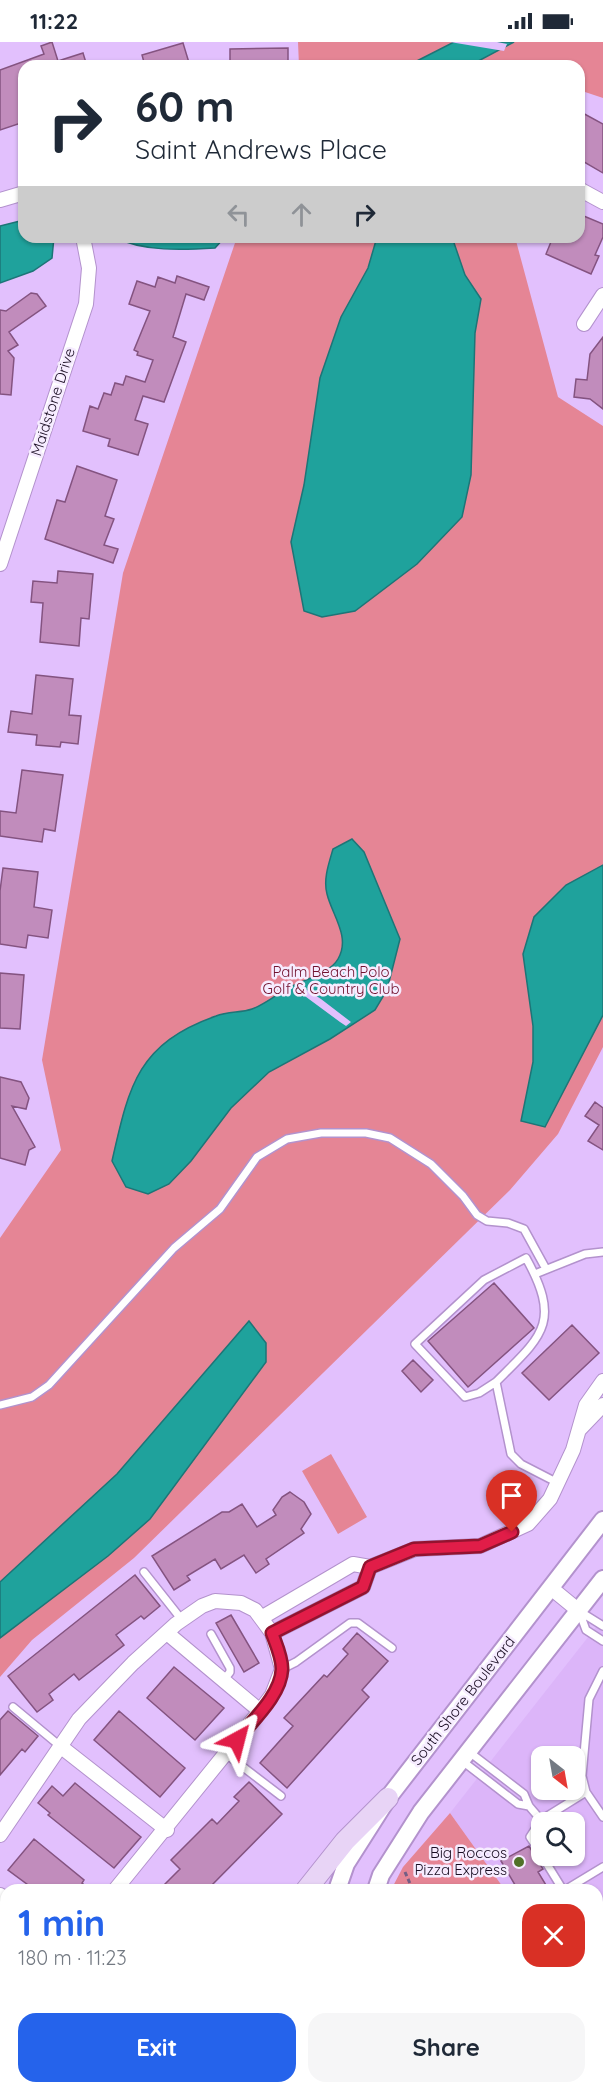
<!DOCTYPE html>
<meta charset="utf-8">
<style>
body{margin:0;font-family:Quicksand,sans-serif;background:#f6f6f7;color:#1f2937;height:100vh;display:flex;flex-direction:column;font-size:22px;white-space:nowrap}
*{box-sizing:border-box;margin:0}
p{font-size:20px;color:#747a83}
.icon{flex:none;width:33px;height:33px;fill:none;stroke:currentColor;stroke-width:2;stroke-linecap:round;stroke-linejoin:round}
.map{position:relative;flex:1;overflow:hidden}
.details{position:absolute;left:0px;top:1842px;width:603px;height:210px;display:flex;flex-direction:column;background:#fff;border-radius:18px 18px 0 0;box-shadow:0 2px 4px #0004}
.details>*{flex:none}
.banner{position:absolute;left:18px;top:18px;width:567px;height:183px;border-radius:18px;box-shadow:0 2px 4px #0004;background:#fff;color:#1f2937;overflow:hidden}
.needle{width:39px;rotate:149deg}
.fabs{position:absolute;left:531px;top:1704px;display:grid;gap:12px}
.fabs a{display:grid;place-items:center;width:54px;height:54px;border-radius:12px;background:#fff;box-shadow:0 2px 4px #0004;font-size:30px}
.pin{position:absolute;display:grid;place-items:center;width:51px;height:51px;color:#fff;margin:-62px -26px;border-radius:50% 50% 50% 0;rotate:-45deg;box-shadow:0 0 6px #0007}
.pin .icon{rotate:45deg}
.me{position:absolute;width:66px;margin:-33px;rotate:38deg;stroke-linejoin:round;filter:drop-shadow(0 0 4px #0008)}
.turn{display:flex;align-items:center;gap:21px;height:126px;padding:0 18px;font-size:27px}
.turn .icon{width:78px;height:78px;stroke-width:2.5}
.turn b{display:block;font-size:42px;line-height:51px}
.lanes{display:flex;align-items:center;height:57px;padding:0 18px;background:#0003;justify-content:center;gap:30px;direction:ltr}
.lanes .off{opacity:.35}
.round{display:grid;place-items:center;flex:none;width:63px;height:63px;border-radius:18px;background:#f6f6f7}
.headline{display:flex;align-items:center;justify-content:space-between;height:102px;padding:0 18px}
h1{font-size:36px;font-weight:700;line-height:45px;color:#2563eb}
.action{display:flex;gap:12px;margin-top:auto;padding:12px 18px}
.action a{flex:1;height:69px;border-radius:18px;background:#2563eb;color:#fff;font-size:24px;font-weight:700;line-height:69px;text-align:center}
.action a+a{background:#f6f6f7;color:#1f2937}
.status{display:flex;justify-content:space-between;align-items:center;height:42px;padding:0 30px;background:#fff;direction:ltr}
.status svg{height:16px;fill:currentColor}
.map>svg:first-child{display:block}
</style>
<div class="status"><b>11:22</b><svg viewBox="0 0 49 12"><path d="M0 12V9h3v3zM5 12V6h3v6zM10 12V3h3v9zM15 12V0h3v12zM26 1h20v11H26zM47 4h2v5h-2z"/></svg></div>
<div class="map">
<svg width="603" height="2052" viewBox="0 0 603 2052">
<rect width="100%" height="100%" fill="#e2c0fd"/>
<path fill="#dcb5f9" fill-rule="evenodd" d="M603,1576V1922L597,1923V1848H505L450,1771ZM542,1714H574V1748H542ZM542,1780H574V1814H542Z"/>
<path fill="#e58595" d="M298,0H603V56L579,48V24L497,22L299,24Z
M237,195H515L558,355L603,384V1005L558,1092L510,1148L134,1516L32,1598L0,1635V1196L61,1108L42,1018L123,531Z
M331,1412L367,1475L338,1492L302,1429Z
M450,1771L505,1848H391L403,1825Z"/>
<path fill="#1fa29c" stroke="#1d7577" stroke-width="1.5" d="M454,0H514L469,24H407Z
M24,178V195H54L52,216L33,229L0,241V184Z
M114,195H225L215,206C184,208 143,210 114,195Z
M377,195H452L465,233L481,257L475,291L471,433L462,475L417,522L355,569L322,575L304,569L291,500L304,443L320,336L341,275L368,226Z
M352,797L364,810L400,897L387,948L375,968L330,997L269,1030L231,1066L191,1119L169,1142L148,1152L126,1145L112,1119C129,1044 137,1002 216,974C228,969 241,971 252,967C266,962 279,950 292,944C306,937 330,931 338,917C351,895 332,873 327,852C323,837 329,821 333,807Z
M603,823V973L545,1085L521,1079L533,1020V984L523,912L534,875L566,843Z
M249,1279L266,1301V1320L150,1477L108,1514L0,1596V1540L117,1432Z
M456,2046H506L507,2051L447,2052Z"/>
<path fill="#e2c0fd" d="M450,0H497L507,2L504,9Z
M299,943L321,957L351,980L346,984L340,980L298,949Z"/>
<path fill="#c18cbc" stroke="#845380" stroke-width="1.5" d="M52,0L58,19L83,11L87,24H24V80L0,88V28L44,12L41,4Z
M183,1L190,24H145L142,13Z
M288,6V24H230V7Z
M579,69L603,82V131L579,117Z
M579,172L603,182V195L595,213L599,214L591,232L546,212L553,195H579Z
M177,234L209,245L204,258L186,252L173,295L186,300L164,360L143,354L135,378L148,382L138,413L108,404L110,397L83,389L90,364L98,367L104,351L111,353L115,341L123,343L126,334L145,340L153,318L137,313L138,310L134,308L150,269L129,262L137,239L155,245L158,235L175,241Z
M31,251L37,252L46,264L9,290L18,303L8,309L14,316L11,353L0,352V268L6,269Z
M603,295V367L590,357L574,355L576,337L587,338L590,312Z
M77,424L117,438L105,474L114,477L104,503L118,507L113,521L45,497L57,458L65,460Z
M58,529L93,532L89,577L81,576L79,604L40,600L43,561L31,560L33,539L57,541Z
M36,633L73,637L69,673L81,674L78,702L61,700L60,705L36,703L37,693L8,690L11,669L32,672Z
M22,728L63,733L55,789L44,787L42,800L0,794V769L16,771Z
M3,826L38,830L34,865L52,868L48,896L28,893L26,906L0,902V849Z
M0,931L24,933L20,987L0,986Z
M0,1035L21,1040L29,1056L26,1067L12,1064L35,1105L29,1108L25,1123L0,1116Z
M595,1060L603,1066V1108L588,1099L599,1083L585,1074Z
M494,1241L534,1286L468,1345L428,1299Z
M572,1283L599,1311L549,1358L522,1331Z
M413,1318L433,1338L421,1350L402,1329Z
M290,1450L304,1460L311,1472L301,1487L304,1491L266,1517L269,1522L256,1531L244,1513L221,1527L215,1517L187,1534L190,1538L174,1548L152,1514L222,1470H229L242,1462L257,1485L276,1473L273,1468L282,1455Z
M135,1533L160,1564L144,1577L141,1574L116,1593L124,1603L79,1638L74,1632L49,1652L53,1658L37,1670L8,1634Z
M231,1573L259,1621L244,1630L216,1581Z
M357,1591L388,1619L362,1648L369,1655L287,1746L260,1721L293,1684L284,1676L324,1633L327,1635L348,1612L343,1607Z
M174,1625L224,1666L195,1698L147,1656Z
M8,1669L38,1694L25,1710L22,1707L0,1733V1678Z
M119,1669L185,1726L160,1755L94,1698Z
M249,1740L282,1772L207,1848H159L180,1827L171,1818L212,1777L217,1782L239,1759L234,1755Z
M75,1741L141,1795L114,1826L48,1773L50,1771L38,1761L52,1744L63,1754Z
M34,1797L84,1838L82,1841L90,1848H35L8,1828Z
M529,1804L543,1827L538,1830L549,1848H518L501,1819Z"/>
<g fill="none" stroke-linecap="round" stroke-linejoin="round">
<g stroke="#b392cd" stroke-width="10">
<path id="service" d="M535,1232L585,1212L603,1210
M496,1340L479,1351L465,1355L415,1302L484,1238L526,1216C562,1281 542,1294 496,1340L511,1412L521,1422L558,1441
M0,1363L32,1355L49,1343L174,1206L220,1167L257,1115L287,1097L321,1091H366L390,1096L431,1122L463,1154L477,1173L487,1179L508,1181L524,1187L546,1227
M144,1530L182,1578
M579,1569L586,1588L603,1599
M579,1569L603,1584
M211,1592L230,1626V1630L223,1639
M282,1627L296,1620L350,1581H358L392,1606
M603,1629L589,1657L582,1734L586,1750L603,1775
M13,1665L60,1704
M468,1709L524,1752L529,1764L541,1778L530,1795L542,1813
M226,1712L281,1754
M461,1718L518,1762L529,1764
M541,1778L586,1750
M542,1814L563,1848
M565,1848L603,1825
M0,1982L6,1995"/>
</g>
<g stroke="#b392cd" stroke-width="16">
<path id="minor" d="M579,147L603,160
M0,158L24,151
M584,282L603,253
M0,522L86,262L89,226L83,195
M579,1388L603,1363
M551,1546L579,1569
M261,1576L353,1522L370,1525L415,1507L480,1504L528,1482L550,1457L573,1408L586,1363L603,1339
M167,1591L260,1669
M272,1591L363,1545L370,1525
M60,1704L167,1788
M0,1793L79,1677L133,1621L176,1582L202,1564L215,1559L241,1561L255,1568L272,1591L282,1627L272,1653L260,1669L115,1848
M0,1853L6,1857
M0,1964L6,1961
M383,2046L385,2052"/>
</g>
<g stroke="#b392cd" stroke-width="20">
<path id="tertiary" d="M337,1848L346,1822L388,1756L603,1478
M376,1848L381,1833L421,1770L603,1537"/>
</g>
<g stroke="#b392cd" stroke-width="22">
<path id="secondary" d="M306,1848L345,1799L388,1756
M597,1940H603
M597,1979L603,1978
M129,2052L136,2046
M189,2052L203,2046
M289,2052L307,2046"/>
</g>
<path stroke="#745e85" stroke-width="3" stroke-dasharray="4.5 3" stroke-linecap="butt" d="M405,1830L412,1846L417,1848
M404,1848L412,1846
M443,1848H446"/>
<use href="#service" stroke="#fff" stroke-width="7"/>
<use href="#minor" stroke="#fff" stroke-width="14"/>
<use href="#tertiary" stroke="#fff" stroke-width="16"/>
<use href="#secondary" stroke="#e8d4f6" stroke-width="20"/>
</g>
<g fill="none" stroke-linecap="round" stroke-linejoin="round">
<g stroke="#92132f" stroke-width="15">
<path id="route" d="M237,1698C253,1678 281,1653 282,1627C282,1615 276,1602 272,1591L363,1545L370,1525L414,1507L480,1504L512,1490"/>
</g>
<use href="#route" stroke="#e11d48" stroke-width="10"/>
</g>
<circle fill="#507128" stroke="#f6ecff" stroke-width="2" cx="519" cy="1820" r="6"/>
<g text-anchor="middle" stroke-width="5" stroke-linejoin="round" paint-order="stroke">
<g font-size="15" fill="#190d22" stroke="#f6ecff">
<text transform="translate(53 360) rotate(-72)" y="5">Maidstone Drive</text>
<text transform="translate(463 1659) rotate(-52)" y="5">South Shore Boulevard</text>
</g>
<g font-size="15" fill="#72112e" stroke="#f6ecff">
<text x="331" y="935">Palm Beach Polo<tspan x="331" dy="17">Golf &amp; Country Club</tspan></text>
</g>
<g font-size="15" fill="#190d22" stroke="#f6ecff" text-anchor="end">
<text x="507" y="1816">Big Roccos<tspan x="507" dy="17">Pizza Express</tspan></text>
</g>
</g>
</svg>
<div class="fabs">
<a><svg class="needle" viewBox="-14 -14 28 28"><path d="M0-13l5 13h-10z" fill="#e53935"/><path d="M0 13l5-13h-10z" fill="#747a83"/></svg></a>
<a><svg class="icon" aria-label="search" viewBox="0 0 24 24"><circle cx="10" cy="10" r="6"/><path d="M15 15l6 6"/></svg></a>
</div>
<div class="pin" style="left:512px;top:1490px;background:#d93025"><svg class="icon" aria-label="arrive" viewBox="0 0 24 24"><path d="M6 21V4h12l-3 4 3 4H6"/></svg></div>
<svg class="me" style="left:237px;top:1698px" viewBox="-20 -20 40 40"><path d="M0-17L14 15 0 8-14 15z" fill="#e11d48" stroke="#fff" stroke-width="4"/></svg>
<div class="banner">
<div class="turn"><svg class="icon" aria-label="right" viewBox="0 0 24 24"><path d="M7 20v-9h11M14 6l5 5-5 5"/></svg><div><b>60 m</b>Saint Andrews Place</div></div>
<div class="lanes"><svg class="icon off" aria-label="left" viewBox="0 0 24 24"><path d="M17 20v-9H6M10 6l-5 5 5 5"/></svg><svg class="icon off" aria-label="ahead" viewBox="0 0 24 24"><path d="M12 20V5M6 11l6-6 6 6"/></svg><svg class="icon" aria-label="right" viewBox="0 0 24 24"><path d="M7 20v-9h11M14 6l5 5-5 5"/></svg></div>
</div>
<section class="details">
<div class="headline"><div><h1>1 min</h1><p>180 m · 11:23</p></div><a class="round" style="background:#d93025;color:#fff"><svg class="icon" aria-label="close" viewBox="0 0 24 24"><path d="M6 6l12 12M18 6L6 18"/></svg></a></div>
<div class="action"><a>Exit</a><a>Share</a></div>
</section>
</div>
